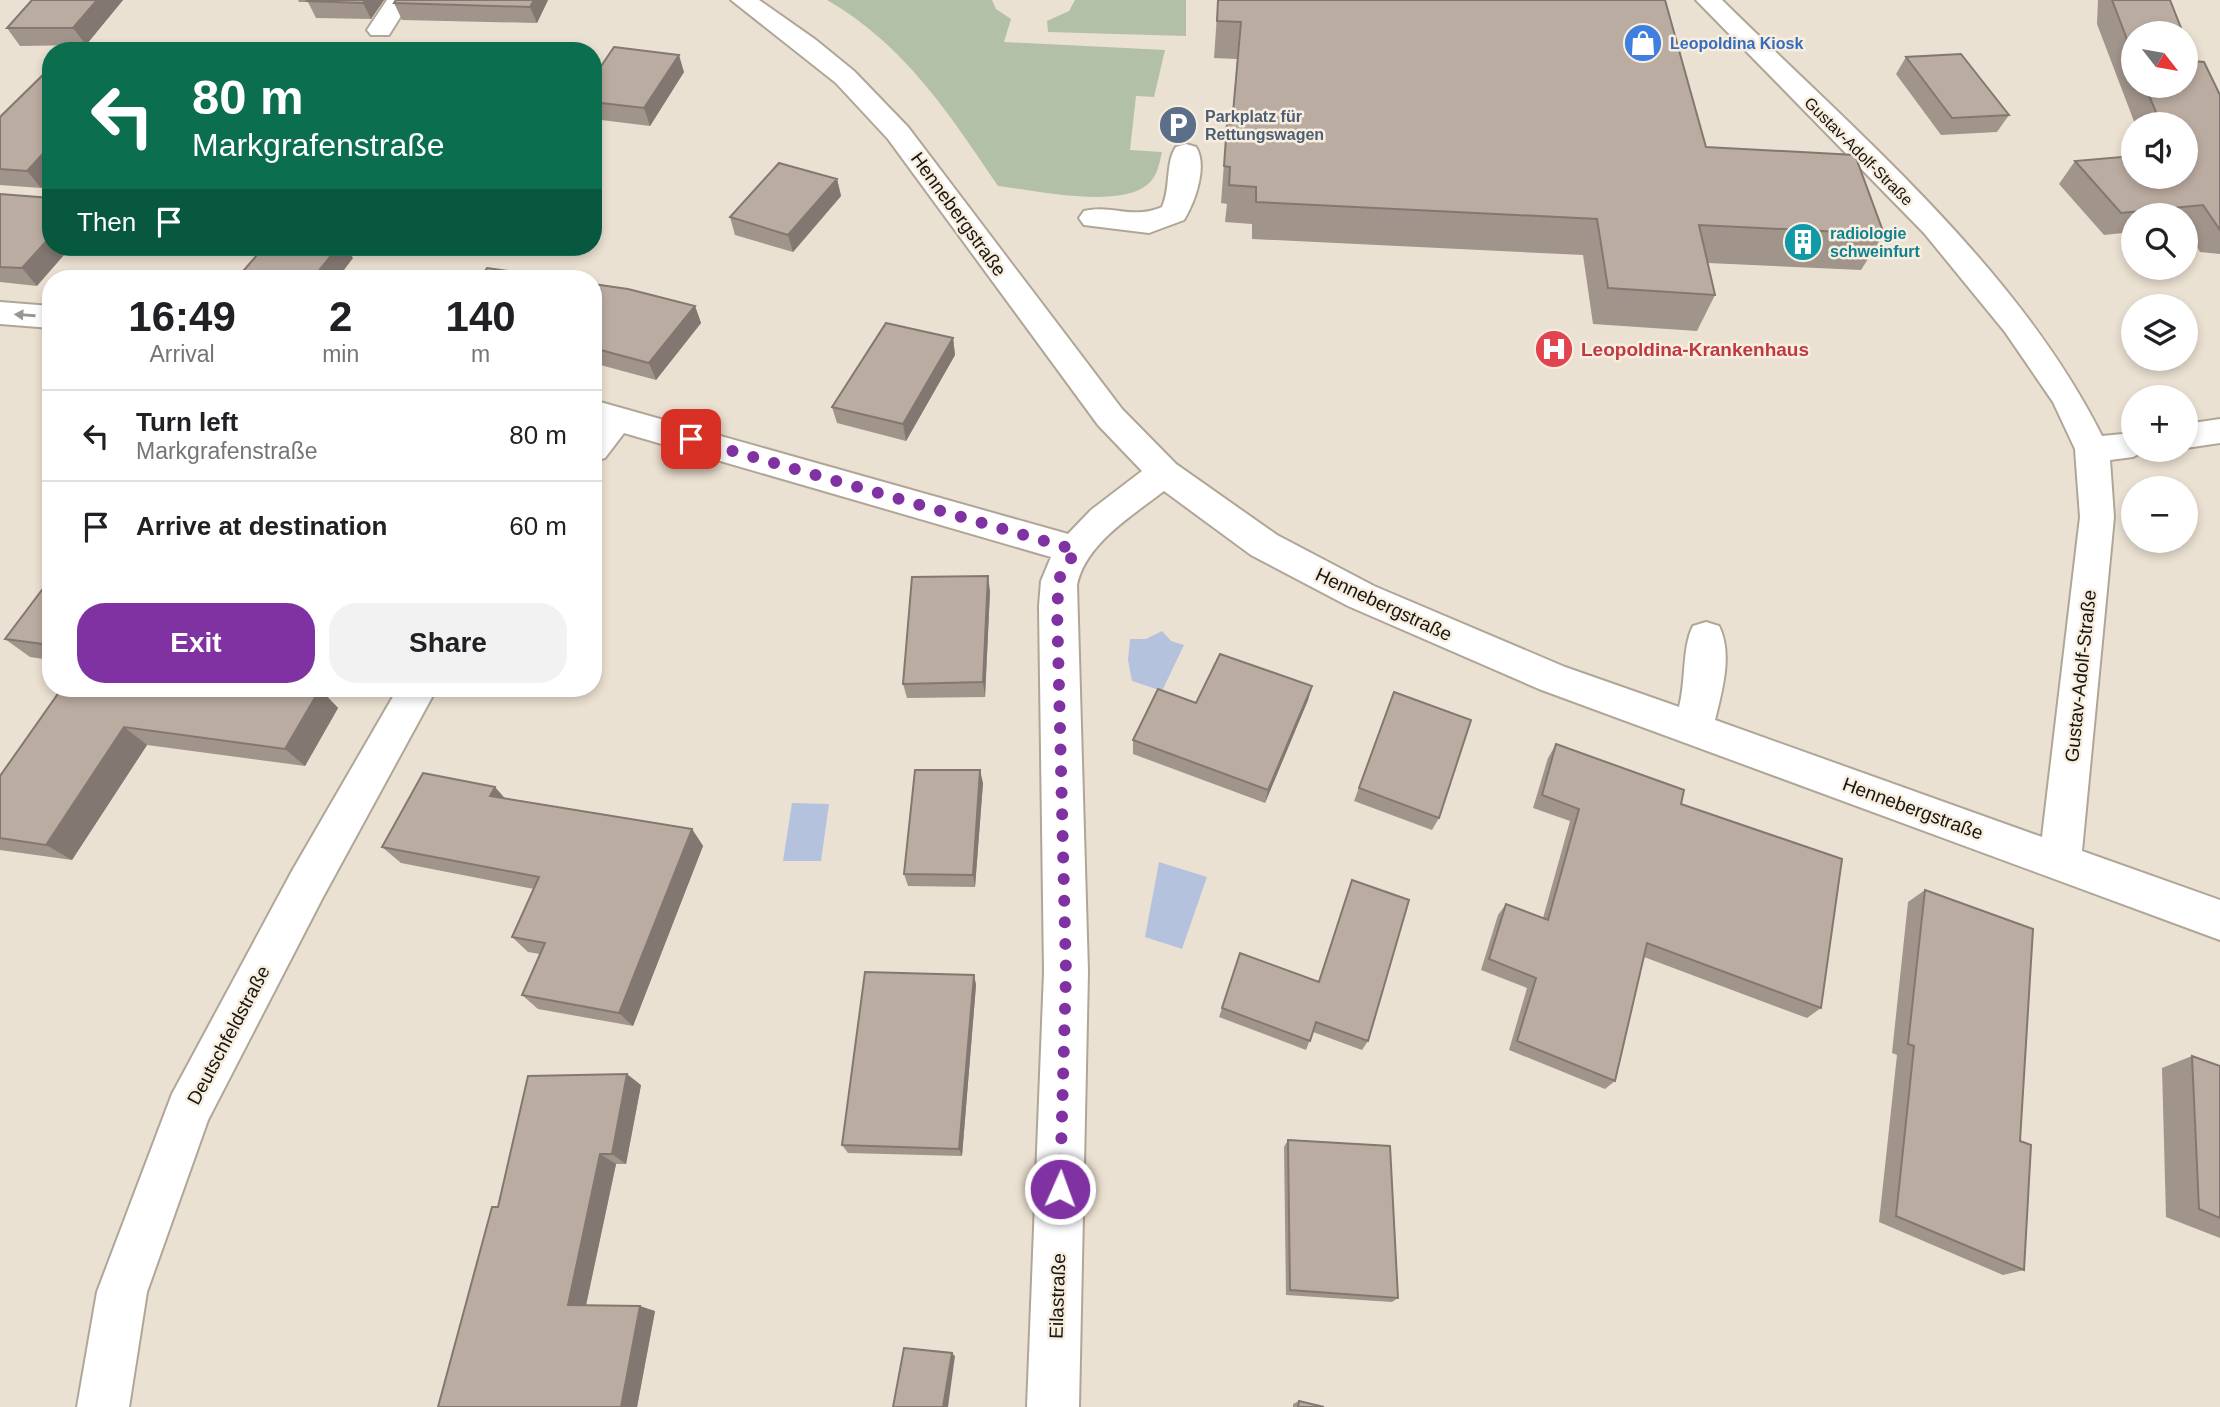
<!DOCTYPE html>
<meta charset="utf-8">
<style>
body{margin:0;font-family:Arial,sans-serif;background:#f2f2f2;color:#202124;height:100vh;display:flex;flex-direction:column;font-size:26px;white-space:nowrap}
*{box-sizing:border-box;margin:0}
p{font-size:23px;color:#757577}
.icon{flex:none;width:38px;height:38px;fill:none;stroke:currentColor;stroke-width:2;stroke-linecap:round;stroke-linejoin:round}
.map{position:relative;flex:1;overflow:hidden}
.sheet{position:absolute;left:42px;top:270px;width:560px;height:427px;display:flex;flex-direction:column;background:#fff;border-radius:28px;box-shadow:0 4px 10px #0003}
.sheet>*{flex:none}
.top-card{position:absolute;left:42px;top:42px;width:560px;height:214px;border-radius:28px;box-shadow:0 4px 10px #0003;background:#0b6e4f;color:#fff;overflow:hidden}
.needle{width:46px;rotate:121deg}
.fabs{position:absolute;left:2121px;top:21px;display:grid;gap:14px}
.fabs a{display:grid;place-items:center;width:77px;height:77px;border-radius:50%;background:#fff;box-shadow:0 4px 10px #0003;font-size:35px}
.pin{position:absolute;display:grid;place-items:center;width:60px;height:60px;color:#fff;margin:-30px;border-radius:14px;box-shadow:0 4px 10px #0006}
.me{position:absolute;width:77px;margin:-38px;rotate:2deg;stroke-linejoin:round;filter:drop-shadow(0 0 5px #0008)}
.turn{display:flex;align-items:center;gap:24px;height:147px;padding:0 35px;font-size:32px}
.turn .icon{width:91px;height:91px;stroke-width:2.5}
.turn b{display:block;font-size:49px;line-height:60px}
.then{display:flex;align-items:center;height:66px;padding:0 35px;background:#0003;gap:14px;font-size:26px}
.eta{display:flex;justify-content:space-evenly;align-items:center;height:119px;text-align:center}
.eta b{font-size:42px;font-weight:600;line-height:49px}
.action{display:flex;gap:14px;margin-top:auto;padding:14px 35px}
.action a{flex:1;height:80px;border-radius:28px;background:#8032a2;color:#fff;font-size:28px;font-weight:600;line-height:80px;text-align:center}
.action a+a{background:#f2f2f2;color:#202124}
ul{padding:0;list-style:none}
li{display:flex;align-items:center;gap:21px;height:91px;padding:0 35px;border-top:2px solid #e0e0e0}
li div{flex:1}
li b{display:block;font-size:26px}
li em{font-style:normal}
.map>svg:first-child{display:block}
</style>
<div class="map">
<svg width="2220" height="1407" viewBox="0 0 2220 1407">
<rect width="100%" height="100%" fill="#ebe1d2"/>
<path fill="#b3c0a8" d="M827,0H992L996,9L1011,19L1004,42L1165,50L1154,97L1136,96L1130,150L1162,152C1159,164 1158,176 1147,185C1117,209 1034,190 998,186C950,115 904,44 827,0Z
M1075,0H1186V36L1048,32L1047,21L1069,11Z"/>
<path fill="#b5c2dd" d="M1162,631L1171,641L1184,645L1162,691L1132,681L1128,660L1130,639H1146Z
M792,803L829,804L821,861H783Z
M1159,862L1207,877L1182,949L1145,937Z"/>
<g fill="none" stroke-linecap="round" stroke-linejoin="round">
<g stroke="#b0a698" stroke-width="4">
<path id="minor" d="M387,0H411L389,35H371L367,30Z
M731,0H759L816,40L854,71L908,127L1122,409L1176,464L1277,535L1374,586L1565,667L1679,707C1686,682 1682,647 1693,626L1706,622L1719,626C1733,654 1722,691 1715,720L2042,837L2080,517L2075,449L2053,402L2005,332L1924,233L1696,0H1722C1855,131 2018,268 2102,436L2133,433V450H2147L2133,457L2110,460L2114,517L2082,851L2220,900V940L1539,689L1348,606L1251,555L1164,491C1133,515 1085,544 1077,585L1088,972L1079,1407H1027L1044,972L1039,606L1041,581L1051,557L624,433L605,458L593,461V400L1068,534L1091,510L1142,471L1098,425L888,139L836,83Z
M1186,144L1196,147C1208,166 1195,202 1184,220L1149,233L1084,225L1079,218L1084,211C1112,204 1132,220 1162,207C1171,188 1165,163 1176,147Z
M0,302L51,306V328L0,324Z
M2220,419V443L2186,448V424Z
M398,688H437L322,899L208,1120L147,1292L129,1407H77L97,1292L172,1094L292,871Z"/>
</g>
<use href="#minor" fill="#fff" fill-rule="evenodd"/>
</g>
<path fill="#a1948a" d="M32,0H123L86,45L20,46L7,28Z
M298,0H384L371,19L316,18L308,2H299Z
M548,0L537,23L402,20L394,3Z
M1218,0L1706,147L1884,234L1861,270L1708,263L1715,295L1697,331L1593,324L1583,255L1252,239V224L1225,222L1227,204L1221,203L1227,124H1232L1237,59L1214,58Z
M2098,0H2170L2133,33V86H2186L2193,61L2220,95V254L2200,252L2186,229V215H2133V232L2104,235L2059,184L2075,161L2123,157L2133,143V177L2186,124H2135L2097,24Z
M1906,57L2009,115L1997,132L1941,135L1896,74Z
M51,67V177L41,188L0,185V117Z
M684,72L650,126L593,119V78Z
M837,179L841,196L793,252L735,235L730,217Z
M0,194L37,286L0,282Z
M593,284L695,306L701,323L656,380L593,363Z
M953,338L955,355L906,441L837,423L832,407Z
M51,578V660L30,657L5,639Z
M990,591L985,697L907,698L903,684Z
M1312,686L1308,700L1265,803L1133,754V740L1196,703Z
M62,688L320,689L338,708L305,766L147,745L72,860L0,850V776Z
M1394,692L1439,818L1432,830L1354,801Z
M1556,744L1681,804L1821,1008L1807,1018L1644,957L1615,1081L1605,1089L1509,1050L1527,988L1481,970L1498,915L1506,904L1543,918L1570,821L1533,808L1548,758Z
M983,783L975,887L908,886L904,874Z
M505,798L692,829L703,846L633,1026L538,1009L522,995L540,954L528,952L512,937L534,889L401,863L382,847Z
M1352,880L1368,1041L1362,1050L1313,1032L1306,1050L1219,1017L1222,1008L1318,982Z
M1925,890L2020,1141L2024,1270L2003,1275L1879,1222L1897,1055L1892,1053L1908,902Z
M974,975L976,985L962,1156L848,1153L842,1145Z
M2192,1056L2220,1066V1238L2166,1217L2162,1068Z
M641,1085L626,1164H616L586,1305L655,1311L637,1407H438L498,1207Z
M1288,1140L1398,1298L1392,1302L1286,1295L1284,1147Z
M1299,1401L1324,1407H1293V1404Z"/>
<path fill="#837871" d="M97,0H123L86,45L73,28Z
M365,0H384L371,19L363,3Z
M534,0H548L537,23L530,7Z
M679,55L684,72L650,126L644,108Z
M51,145V177L41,188L27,171Z
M837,179L841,196L793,252L788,235Z
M51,236V247H71L37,286L22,268Z
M338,247H346L353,258L338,278H313Z
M695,306L701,323L656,380L649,363Z
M953,338L955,355L906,441L903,424Z
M988,576L990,591L985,697L983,682Z
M1312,686L1308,700L1265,803L1268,790Z
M320,689L338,708L305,766L285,749Z
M124,727L147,745L72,860L46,845Z
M980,770L983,783L975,887L973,875Z
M495,787L510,804L490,796Z
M692,829L703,846L633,1026L619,1013Z
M974,975L976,985L962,1156L959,1149Z
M627,1074L641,1085L626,1164L612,1154Z
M600,1154L616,1164L585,1310L568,1305Z
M640,1306L655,1311L637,1407H621Z
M952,1353L955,1356L948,1407H943Z"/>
<path fill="#bbaca1" stroke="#837871" stroke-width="2" d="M32,0H97L73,28H7Z
M308,0H365L363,3L307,1Z
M396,0H534L530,7L394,3Z
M1218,0H1665L1706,147L1855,155L1884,234L1699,225L1715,295L1608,288L1597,219L1256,202V187L1229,185L1230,167L1224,166L1227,124H1232L1241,22L1217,21Z
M2112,0H2170L2183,33H2133V55Z
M2186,41L2193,61L2204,62L2220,95V230L2203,205L2121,213L2075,161L2133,156V177H2186V124H2161L2145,86H2186Z
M614,47L679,55L644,108L593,102V78Z
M1961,54L2009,115L1952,118L1906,57Z
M51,67V145L27,171L0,169V117Z
M779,163L837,179L788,235L730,217Z
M0,194L51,198V236L22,268L0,267Z
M264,247H338L313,278H237Z
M487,268L558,278H480Z
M593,284L628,289L695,306L649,363L593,348Z
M886,323L953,338L903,424L832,407Z
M988,576L983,682L903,684L912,577Z
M51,578V645L5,639Z
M1220,654L1312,686L1268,790L1133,740L1158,689L1196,703Z
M62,688H308L320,689L285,749L124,727L46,845L0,838V776Z
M1394,692L1471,720L1439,818L1359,788Z
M1556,744L1684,790L1681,804L1842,859L1821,1008L1647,943L1615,1081L1517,1041L1536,978L1489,959L1506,904L1548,920L1579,809L1542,795Z
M915,770H980L973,875L904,874Z
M423,773L495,787L490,796L692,829L619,1013L522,995L545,943L512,937L539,877L382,847Z
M1352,880L1409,900L1368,1041L1316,1022L1310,1041L1222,1008L1240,953L1319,982Z
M1925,890L2033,929L2020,1141L2031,1145L2024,1270L1896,1216L1914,1046L1908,1044Z
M865,972L974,975L959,1149L842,1145Z
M2192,1056L2220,1066V1218L2199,1209Z
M627,1074L612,1154H600L568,1305L640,1306L621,1407H438L492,1207H498L528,1076Z
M1288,1140L1390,1146L1398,1298L1290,1290Z
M904,1348L952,1353L943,1407H893Z
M1299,1401L1324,1407H1298Z"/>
<defs><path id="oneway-solid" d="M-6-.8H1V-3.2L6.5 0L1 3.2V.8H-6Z" transform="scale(1.75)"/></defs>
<use fill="#989693" href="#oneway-solid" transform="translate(25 315) rotate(-176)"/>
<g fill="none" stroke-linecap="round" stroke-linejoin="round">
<path stroke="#8032a2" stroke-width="12" stroke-dasharray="0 21.6" d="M691,439L1076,550L1060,577L1057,606L1066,972L1060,1189"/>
</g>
<defs>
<g id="shop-disc" transform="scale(2.0125)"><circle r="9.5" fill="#3f7fe0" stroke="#f8eedf"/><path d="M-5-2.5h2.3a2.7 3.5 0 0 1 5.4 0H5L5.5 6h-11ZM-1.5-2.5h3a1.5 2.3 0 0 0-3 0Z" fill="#fff"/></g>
<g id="parking-disc" transform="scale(2.0125)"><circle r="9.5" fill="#5c6f8a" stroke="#f8eedf"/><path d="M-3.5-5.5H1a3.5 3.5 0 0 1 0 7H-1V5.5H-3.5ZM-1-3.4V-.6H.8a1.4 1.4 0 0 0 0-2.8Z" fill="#fff"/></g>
<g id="building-disc" transform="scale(2.0125)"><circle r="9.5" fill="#0f9aa8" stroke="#f8eedf"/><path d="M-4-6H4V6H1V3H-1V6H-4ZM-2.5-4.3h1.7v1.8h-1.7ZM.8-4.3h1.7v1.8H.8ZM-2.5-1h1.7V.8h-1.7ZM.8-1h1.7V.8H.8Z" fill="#fff"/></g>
<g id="hospital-disc" transform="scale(2.0125)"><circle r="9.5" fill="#e0444e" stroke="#f8eedf"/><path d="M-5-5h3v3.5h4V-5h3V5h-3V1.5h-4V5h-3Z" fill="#fff"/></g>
</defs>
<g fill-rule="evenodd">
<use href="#shop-disc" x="1643" y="43"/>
<use href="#parking-disc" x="1178" y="125"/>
<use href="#building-disc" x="1803" y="242"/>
<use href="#hospital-disc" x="1554" y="349"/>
</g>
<g text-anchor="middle" stroke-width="5" stroke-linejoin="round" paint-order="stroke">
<g font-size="16" font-weight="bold" fill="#366cbe" stroke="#f8eedf" text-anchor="start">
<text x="1670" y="49">Leopoldina Kiosk</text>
</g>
<g font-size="16" font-weight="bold" fill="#4e5e75" stroke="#f8eedf" text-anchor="start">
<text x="1205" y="122">Parkplatz für<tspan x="1205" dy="18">Rettungswagen</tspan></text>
</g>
<g font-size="16" fill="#191510" stroke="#f8eedf">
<text transform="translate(1859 151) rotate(45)" y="6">Gustav-Adolf-Straße</text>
</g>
<g font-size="16" font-weight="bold" fill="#0d838f" stroke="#f8eedf" text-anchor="start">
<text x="1830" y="239">radiologie<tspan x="1830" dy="18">schweinfurt</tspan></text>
</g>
<g font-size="19" fill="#191510" stroke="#f8eedf">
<text transform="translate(959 214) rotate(54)" y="7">Hennebergstraße</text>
<text transform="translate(1384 604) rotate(25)" y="7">Hennebergstraße</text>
<text transform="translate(2080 676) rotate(-84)" y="7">Gustav-Adolf-Straße</text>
<text transform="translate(1913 808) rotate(20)" y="7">Hennebergstraße</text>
<text transform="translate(228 1035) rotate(-62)" y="7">Deutschfeldstraße</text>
<text transform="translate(1057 1296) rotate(-88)" y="7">Eilastraße</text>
</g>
<g font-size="19" font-weight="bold" fill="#be3a42" stroke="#f8eedf" text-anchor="start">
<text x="1581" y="356">Leopoldina-Krankenhaus</text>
</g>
</g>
</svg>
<div class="fabs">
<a><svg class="needle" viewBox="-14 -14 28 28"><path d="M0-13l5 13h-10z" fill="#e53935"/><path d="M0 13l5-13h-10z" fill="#757577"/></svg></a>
<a><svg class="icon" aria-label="sound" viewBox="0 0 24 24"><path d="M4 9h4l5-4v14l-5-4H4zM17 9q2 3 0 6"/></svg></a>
<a><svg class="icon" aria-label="search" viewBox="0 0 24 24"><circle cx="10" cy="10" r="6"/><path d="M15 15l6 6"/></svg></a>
<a><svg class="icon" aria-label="layers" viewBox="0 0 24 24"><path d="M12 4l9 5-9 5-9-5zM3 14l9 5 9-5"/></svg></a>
<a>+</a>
<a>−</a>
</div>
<div class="pin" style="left:691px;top:439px;background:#d93025"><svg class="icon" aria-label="arrive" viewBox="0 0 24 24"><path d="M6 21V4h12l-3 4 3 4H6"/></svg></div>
<svg class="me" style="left:1060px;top:1189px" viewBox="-20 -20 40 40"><circle r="17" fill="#8032a2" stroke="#fff" stroke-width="3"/><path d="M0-11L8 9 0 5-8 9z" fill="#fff"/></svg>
<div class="top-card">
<div class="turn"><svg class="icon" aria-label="left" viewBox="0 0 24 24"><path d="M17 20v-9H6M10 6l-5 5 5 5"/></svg><div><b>80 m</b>Markgrafenstraße</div></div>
<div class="then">Then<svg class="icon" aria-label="arrive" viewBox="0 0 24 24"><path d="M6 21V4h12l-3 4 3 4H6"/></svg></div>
</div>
<section class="sheet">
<div class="eta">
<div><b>16:49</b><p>Arrival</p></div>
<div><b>2</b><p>min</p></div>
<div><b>140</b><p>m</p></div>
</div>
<ul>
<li><svg class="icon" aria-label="left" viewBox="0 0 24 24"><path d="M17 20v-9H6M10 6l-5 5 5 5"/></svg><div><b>Turn left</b><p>Markgrafenstraße</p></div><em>80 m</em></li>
<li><svg class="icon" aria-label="arrive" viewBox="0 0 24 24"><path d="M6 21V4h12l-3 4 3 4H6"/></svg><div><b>Arrive at destination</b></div><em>60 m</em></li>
</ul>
<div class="action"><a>Exit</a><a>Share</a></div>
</section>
</div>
